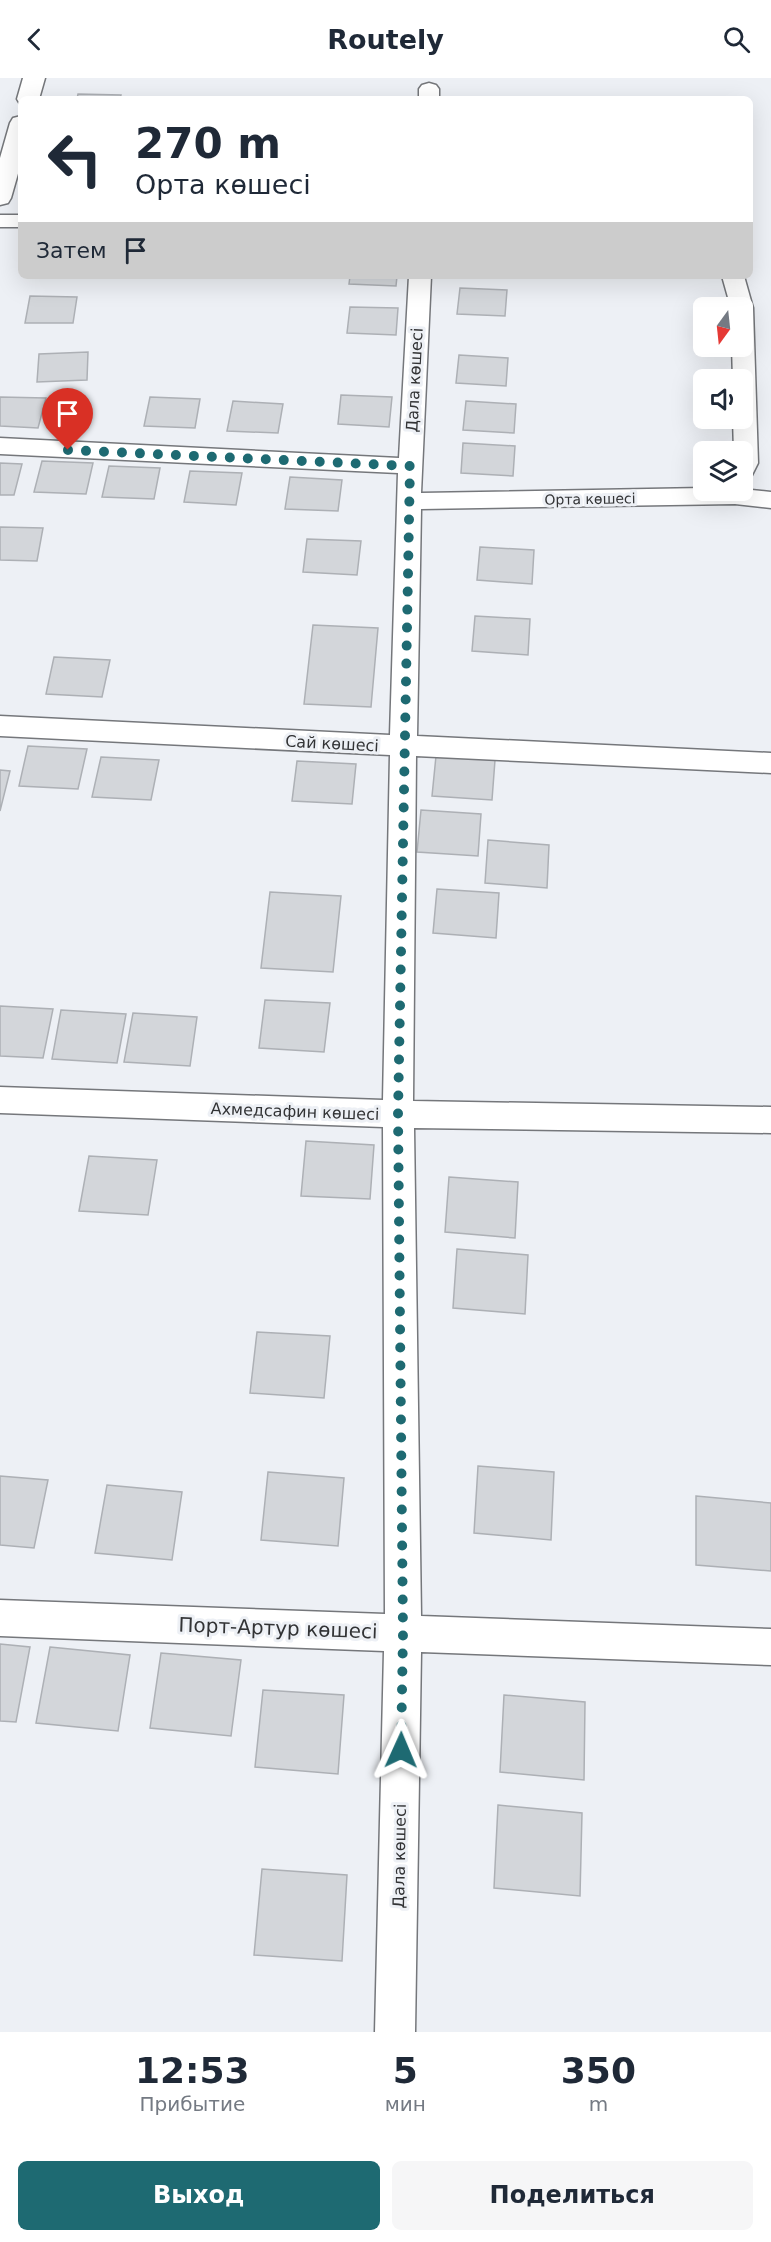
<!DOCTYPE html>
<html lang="ru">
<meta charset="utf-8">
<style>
body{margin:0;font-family:"DejaVu Sans",sans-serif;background:#f6f6f7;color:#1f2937;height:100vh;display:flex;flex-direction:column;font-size:22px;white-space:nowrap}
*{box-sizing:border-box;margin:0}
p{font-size:20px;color:#747a83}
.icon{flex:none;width:33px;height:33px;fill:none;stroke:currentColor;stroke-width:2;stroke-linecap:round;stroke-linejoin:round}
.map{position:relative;height:1954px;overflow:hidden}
.panel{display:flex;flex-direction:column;background:#fff;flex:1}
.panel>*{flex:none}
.banner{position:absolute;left:18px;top:18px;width:735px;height:183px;border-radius:9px;box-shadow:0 6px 24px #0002;background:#fff;color:#1f2937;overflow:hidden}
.needle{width:39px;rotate:195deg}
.controls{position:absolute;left:693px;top:219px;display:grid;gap:12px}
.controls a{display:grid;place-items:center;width:60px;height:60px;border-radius:9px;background:#fff;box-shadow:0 6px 24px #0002;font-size:30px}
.pin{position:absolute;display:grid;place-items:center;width:51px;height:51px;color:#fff;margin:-62px -26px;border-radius:50% 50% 50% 0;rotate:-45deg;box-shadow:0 0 6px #0007}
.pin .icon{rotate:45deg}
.me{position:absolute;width:66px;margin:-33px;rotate:1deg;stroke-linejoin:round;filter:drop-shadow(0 0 4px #0008)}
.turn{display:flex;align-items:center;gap:21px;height:126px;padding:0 18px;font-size:27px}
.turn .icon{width:78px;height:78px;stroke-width:2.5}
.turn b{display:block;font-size:42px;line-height:51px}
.then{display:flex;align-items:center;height:57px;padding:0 18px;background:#0003;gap:12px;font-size:22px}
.eta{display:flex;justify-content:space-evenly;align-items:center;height:102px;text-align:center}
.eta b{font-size:36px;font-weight:600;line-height:42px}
.button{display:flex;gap:12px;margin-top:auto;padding:12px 18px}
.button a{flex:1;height:69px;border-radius:9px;background:#1e6a72;color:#fff;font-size:24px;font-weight:600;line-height:69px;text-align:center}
.button a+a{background:#f6f6f7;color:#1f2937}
header{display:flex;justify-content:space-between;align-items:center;height:78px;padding:0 18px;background:#fff;font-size:27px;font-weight:600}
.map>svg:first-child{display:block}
</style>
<header><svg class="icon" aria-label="back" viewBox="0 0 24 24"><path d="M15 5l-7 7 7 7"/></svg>Routely<svg class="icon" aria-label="search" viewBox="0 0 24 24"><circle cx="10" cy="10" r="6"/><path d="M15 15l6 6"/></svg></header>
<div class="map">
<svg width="771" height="1954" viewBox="0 0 771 1954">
<rect width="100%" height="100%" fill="#edf0f5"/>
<path fill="#d3d6da" stroke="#adb0b5" stroke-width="1.5" d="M78,16L121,17L120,21H77Z
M350,198H397L396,208L349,206Z
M460,210L507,212L505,238L457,236Z
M30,218L77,219L73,245H25Z
M350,229L398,230L396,257L347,255Z
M88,274L87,302L37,304L39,276Z
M459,277L508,280L506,308L456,305Z
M341,317L392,319L389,349L338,346Z
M0,319L46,320L38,350L0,348Z
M150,319L200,321L195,350L144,348Z
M233,323L283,326L278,355L227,353Z
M466,323L516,326L514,355L463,352Z
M463,365L515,368L513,398L461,395Z
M42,383L93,385L86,416L34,414Z
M0,385L22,386L14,417H0Z
M109,388L160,390L154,421L102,419Z
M190,393L242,395L236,427L184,424Z
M290,399L342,402L338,433L285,431Z
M0,449L43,450L37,483L0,482Z
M307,461L361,463L357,497L303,494Z
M480,469L534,472L532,506L477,502Z
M475,538L530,541L528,577L472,573Z
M313,547L378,550L371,629L304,626Z
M54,579L110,582L102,619L46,616Z
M28,668L87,671L78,711L19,708Z
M436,678L495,682L492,722L432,718Z
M101,679L159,682L151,722L92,719Z
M297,683L356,686L352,726L292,723Z
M0,692L10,693L0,733Z
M421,732L481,736L478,778L417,774Z
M488,762L549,767L547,810L485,805Z
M437,811L499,815L496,860L433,855Z
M270,814L341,818L333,894L261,890Z
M265,922L330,925L324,974L259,970Z
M0,928L53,931L43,980L0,978Z
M61,932L126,936L117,985L52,981Z
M133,935L197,939L190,988L124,984Z
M306,1063L374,1067L370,1121L301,1118Z
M89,1078L157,1082L148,1137L79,1133Z
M449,1099L518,1104L515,1160L445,1154Z
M457,1171L528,1177L525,1236L453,1230Z
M257,1254L330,1258L324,1320L250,1315Z
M478,1388L554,1394L551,1462L474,1455Z
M268,1394L344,1400L338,1468L261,1462Z
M0,1398L48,1402L34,1470L0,1467Z
M107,1407L182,1414L172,1482L95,1475Z
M696,1418L771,1425V1493L696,1487Z
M0,1566L30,1569L16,1644L0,1643Z
M50,1569L130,1577L118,1653L36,1645Z
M161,1575L241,1582L231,1658L150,1650Z
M263,1612L344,1617L338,1696L255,1689Z
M504,1617L585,1624L584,1702L500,1694Z
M498,1727L582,1735L580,1818L494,1810Z
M262,1791L347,1797L342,1883L254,1877Z"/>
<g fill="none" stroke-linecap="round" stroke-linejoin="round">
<g stroke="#75777b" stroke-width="3">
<path id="minor" d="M429,5L436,7L439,11V21H419V11L422,7Z
M0,137H21V149H0Z
M409,198H431L421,415L704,410V412L742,411L771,414V430L735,426L421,431L417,658L771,675V695L416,678L413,1023L771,1029V1055L414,1050L421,1538L771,1551V1587L421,1574L415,1954H375L384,1573L0,1558V1522L385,1536L383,1049L0,1035V1009L383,1022L390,677L0,658V638L390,657L398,395L0,376V360L399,380Z
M722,198H744L753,230L758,385L750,401L742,403V374H734L733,340H742V302H733L732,268H742V230H731Z"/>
</g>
<g stroke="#75777b" stroke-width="3">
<path id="tertiary" d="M23,0H45L39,21H21L20,26L17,21Z
M21,38V85L11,120L8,125L0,127V80L10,45L13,40Z"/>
</g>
<use href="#minor" fill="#fff" fill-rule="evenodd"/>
<use href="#tertiary" fill="#fff" fill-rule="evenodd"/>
</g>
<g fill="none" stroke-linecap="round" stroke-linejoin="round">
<path stroke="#1e6a72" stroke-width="10" stroke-dasharray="0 18" d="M68,372L410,388L398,1036L403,1555L401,1672"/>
</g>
<g text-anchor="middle" stroke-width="6" stroke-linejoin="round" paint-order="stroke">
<g font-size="14" fill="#323335" stroke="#edf0f5">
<text transform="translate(590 421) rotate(-1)" y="5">Орта көшесі</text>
</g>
<g font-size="16" fill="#323335" stroke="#edf0f5">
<text transform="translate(414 302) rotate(-87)" y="6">Дала көшесі</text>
<text transform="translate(332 665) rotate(3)" y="6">Сай көшесі</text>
<text transform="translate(295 1033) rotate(2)" y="6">Ахмедсафин көшесі</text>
<text transform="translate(399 1778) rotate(-89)" y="6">Дала көшесі</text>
</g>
<g font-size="20" fill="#323335" stroke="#edf0f5">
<text transform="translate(278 1550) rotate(2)" y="7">Порт-Артур көшесі</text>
</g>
</g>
</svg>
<div class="controls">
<a><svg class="needle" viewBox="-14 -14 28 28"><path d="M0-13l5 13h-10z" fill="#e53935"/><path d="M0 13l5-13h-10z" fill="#747a83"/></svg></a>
<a><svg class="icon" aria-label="sound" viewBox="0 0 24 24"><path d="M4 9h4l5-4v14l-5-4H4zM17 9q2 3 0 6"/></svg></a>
<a><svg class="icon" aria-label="layers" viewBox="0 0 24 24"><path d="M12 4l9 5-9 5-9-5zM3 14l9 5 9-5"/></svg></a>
</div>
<div class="pin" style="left:68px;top:372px;background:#d93025"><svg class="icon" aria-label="arrive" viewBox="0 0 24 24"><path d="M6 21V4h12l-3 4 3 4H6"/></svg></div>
<svg class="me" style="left:401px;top:1672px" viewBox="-20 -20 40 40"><path d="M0-17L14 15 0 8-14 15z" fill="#1e6a72" stroke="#fff" stroke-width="4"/></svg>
<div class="banner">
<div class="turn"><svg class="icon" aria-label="left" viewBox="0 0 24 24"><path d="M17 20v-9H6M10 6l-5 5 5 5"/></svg><div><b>270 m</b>Орта көшесі</div></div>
<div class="then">Затем<svg class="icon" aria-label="arrive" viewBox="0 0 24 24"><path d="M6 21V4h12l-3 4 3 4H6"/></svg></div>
</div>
</div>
<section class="panel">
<div class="eta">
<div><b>12:53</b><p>Прибытие</p></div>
<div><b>5</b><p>мин</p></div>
<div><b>350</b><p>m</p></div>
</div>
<div class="button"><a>Выход</a><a>Поделиться</a></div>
</section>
